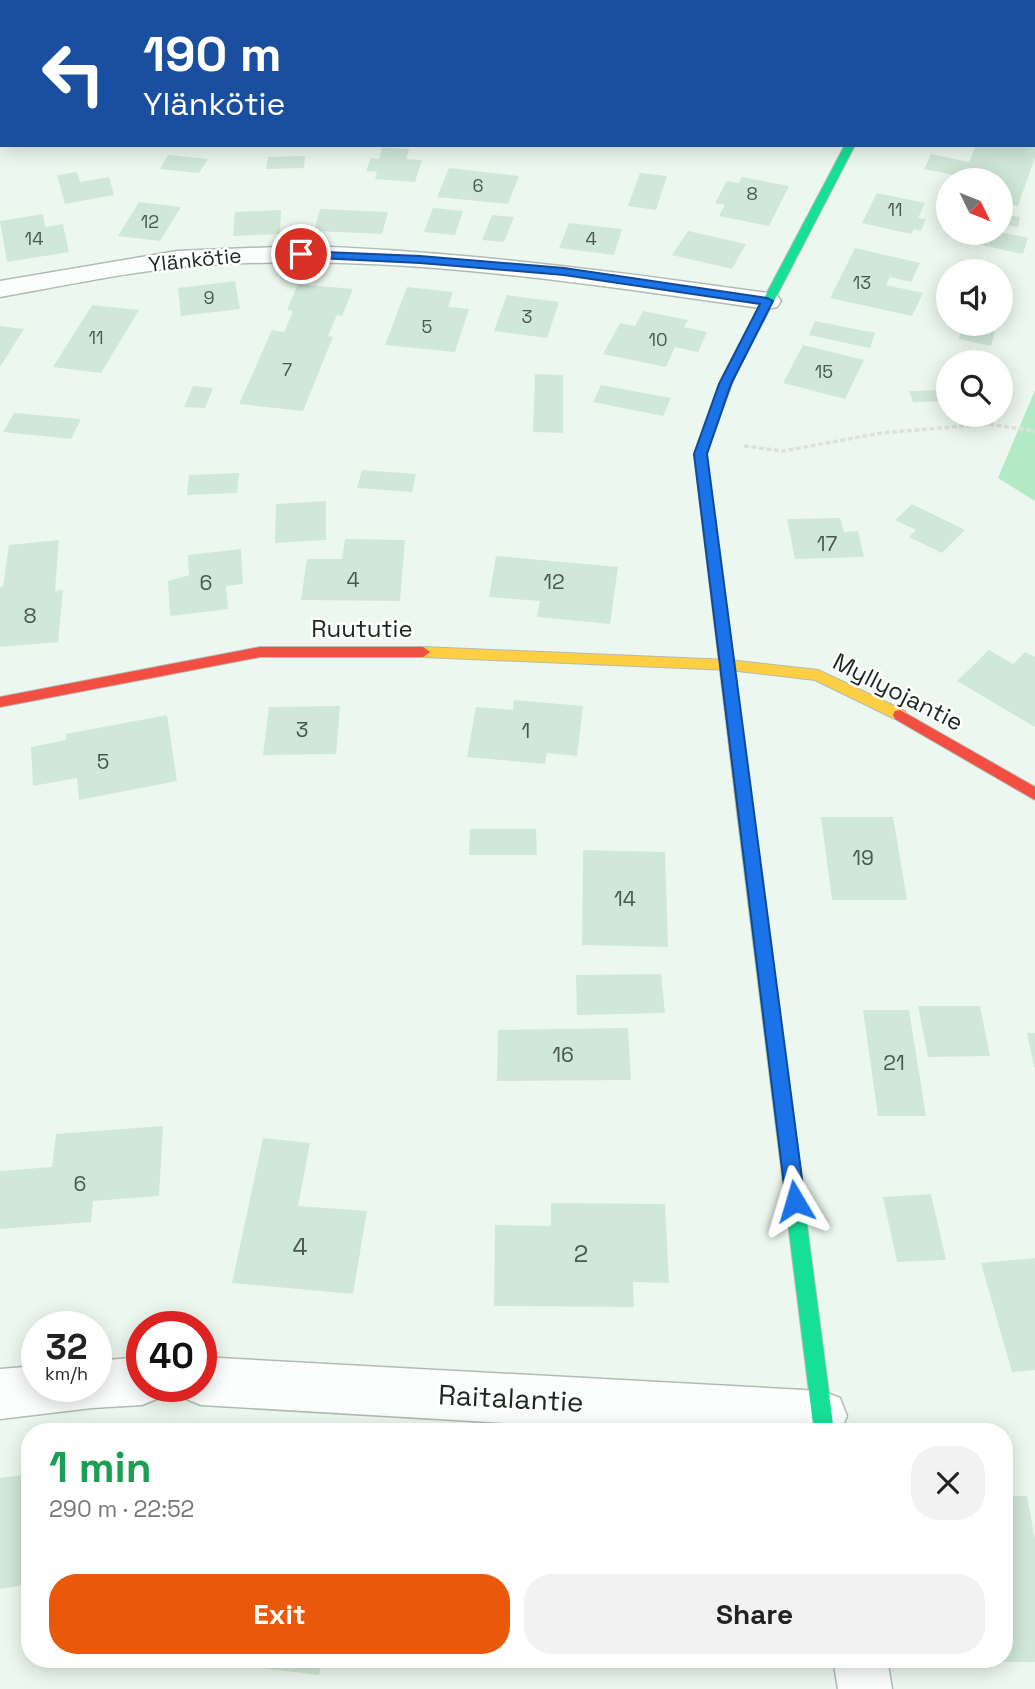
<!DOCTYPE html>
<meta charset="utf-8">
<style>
body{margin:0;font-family:"Space Grotesk",sans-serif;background:#f2f2f2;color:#222;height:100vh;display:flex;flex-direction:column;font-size:26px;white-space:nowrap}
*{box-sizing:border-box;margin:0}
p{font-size:23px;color:#767676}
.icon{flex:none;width:38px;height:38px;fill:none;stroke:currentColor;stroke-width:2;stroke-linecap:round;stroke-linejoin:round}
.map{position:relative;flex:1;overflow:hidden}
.panel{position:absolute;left:21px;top:1423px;width:992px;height:245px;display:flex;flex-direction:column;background:#fff;border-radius:28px;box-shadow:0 4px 18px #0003}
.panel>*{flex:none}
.banner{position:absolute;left:0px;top:0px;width:1036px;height:147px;box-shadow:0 4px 18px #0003;background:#1a4fa0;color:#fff;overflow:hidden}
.needle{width:46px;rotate:133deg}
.buttons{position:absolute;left:936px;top:168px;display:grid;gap:14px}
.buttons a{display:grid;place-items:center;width:77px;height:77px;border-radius:50%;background:#fff;box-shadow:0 4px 18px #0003;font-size:35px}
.speed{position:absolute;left:21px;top:1311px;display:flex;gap:14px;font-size:35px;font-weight:700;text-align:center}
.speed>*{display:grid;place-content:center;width:91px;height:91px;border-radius:50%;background:#fff;box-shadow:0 4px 18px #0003;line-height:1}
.speed small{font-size:18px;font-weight:400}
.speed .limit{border:10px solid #d22;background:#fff;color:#111}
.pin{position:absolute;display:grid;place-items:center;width:60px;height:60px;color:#fff;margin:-30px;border:4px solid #fff;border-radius:50%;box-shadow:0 2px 7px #0007}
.me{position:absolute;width:77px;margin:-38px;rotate:353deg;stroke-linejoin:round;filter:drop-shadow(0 0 5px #0008)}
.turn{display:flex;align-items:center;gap:24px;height:147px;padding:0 28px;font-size:32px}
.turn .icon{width:91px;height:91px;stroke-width:2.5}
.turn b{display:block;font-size:49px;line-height:60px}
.round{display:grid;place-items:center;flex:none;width:74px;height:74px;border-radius:28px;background:#f2f2f2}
.overview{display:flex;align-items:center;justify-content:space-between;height:119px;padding:0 28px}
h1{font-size:42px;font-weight:700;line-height:52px;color:#1e9e55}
.primary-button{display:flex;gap:14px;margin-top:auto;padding:14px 28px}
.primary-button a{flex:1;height:80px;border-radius:28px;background:#ea580c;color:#fff;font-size:28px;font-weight:700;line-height:80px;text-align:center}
.primary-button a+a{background:#f2f2f2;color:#222}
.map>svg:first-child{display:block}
</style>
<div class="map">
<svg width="1035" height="1689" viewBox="0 0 1035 1689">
<rect width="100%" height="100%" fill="#ecf8ef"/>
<path fill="#b2eac5" d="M1035,390V501L998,478Z"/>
<path fill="#d0e8d8" d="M976,145H1035V157L1018,206L1001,202V180H962L963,177L924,169L931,154L969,162Z
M382,147L409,149L406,159L422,160L415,182L375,179L377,172L366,171L371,158L379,159Z
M168,155L208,159L199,173L160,169Z
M305,156L304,168L266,169L268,157Z
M449,168L519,176L508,204L437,197Z
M77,172L80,182L109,177L114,195L65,204L57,175Z
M640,173L667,176L656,210L628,206Z
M742,177L789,186L769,226L719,216L725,205L715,203L727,181L739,183Z
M877,193L925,203L918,218L926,219L921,231L914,229L911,234L862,223Z
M139,202L181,207L160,241L118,236Z
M433,208L463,211L455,235L424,232Z
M320,209L388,212L382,234L314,231Z
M281,210L280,234L233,236L235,212Z
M43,214L45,227L63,224L69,252L7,262L0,221Z
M1001,214L1020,217L1018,227L1001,224Z
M492,215L514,217L504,242L482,240Z
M569,223L622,229L614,255L559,248Z
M688,231L746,244L732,269L672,255Z
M1001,232L1028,238L1023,254L968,242L971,233Z
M855,248L920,263L911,282L890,277L886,285L923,293L912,316L830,298Z
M235,281L240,309L181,316L178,288Z
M298,284L353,289L342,316L337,315L328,336L333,337L303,411L239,404L272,330L284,332L293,311L287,310Z
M407,287L453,292L448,307L469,309L455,352L385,345Z
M507,295L559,302L547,338L494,331Z
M92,305L139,310L101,373L53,367Z
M643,311L688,320L684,327L707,332L698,352L675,347L666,367L603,354L620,323L635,326Z
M815,321L875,333L870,348L809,335Z
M962,325L995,332L991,346L959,339Z
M0,326L24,329L0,367Z
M803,345L864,360L845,399L783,383Z
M535,374L563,375V433L533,432Z
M601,385L671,398L663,416L593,402Z
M193,386L213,388L205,408L184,407Z
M945,390L948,401L913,402L909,391Z
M14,413L81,419L71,439L3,432Z
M362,470L416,474L412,492L357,488Z
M239,473L237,493L187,495L189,475Z
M326,501V540L275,543L276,504Z
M912,504L965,530L942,553L909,537L916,530L895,520Z
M840,518L844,532L858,531L864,557L795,559L787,519Z
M345,539L405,540L400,601L301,600L307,559H342Z
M59,540L55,591L63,590L58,642L0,647V587H3L9,545Z
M241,549L243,584L226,586L228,609L170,616L168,581L189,575L188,555Z
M496,556L618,567L610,624L537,617L540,601L489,597Z
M989,650L1013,664L1025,652L1035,657V727L957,681Z
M514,700L583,706L577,756L547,753L545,764L467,757L476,707L513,710Z
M340,706L336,754L263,755L269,707Z
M167,715L177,781L79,800L77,778L33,786L31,747L66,740V734Z
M821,817H893L907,900H832Z
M470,829H536L537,855H469Z
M583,850L665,852L668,947L582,945Z
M661,974L665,1013L577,1015L576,975Z
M918,1006H980L990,1056L928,1057Z
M863,1010H909L926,1116H878Z
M628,1028L631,1080L497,1081L498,1030Z
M1027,1033H1035V1067H1034Z
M163,1126L159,1196L93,1201L91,1222L0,1229V1171L52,1167L56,1134Z
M263,1138L310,1143L298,1206L367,1211L353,1294L232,1283Z
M931,1194L946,1260L897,1262L883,1197Z
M551,1203L665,1204L669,1283L633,1282L634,1307L494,1306L495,1225L551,1226Z
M1035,1258V1370L1012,1372L981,1263Z
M30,1474V1584L0,1589V1478Z
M1004,1496H1027L1035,1539V1662H970V1659H1004Z
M256,1659H322L319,1675L254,1667Z"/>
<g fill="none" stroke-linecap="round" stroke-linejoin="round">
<g stroke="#b1bbb3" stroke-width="2">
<path id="lane" d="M132,0H146L132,2Z"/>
</g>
<g stroke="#b1bbb3" stroke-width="3">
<path id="street" d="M918,0H940L917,2Z
M0,32H2V46H0Z
M303,246C459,251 613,271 767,293L777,295L781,301L777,307L767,309C583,283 395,253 209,265C139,269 69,285 0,297V281L177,251Z
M142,1357V1386H164L159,1398L142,1405L92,1408L0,1419V1369L37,1366V1386H96V1361Z
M201,1357L822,1391L840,1398L847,1416L840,1432H659L201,1405L184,1398L179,1386H201Z
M833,1659H887L892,1689H838Z"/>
</g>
<g stroke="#b1bbb3" stroke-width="2">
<path id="fast" d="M845,145H855L735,376L729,380L725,379L723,376Z
M746,814L751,816L754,820L834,1432H814L738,820L741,816Z"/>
</g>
<g stroke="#b1bbb3" stroke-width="2">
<path id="slow" d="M423,647L729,660L818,670L905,711L907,715L905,719H895L815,680L729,670L423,657L416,652Z"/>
</g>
<g stroke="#b1bbb3" stroke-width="2">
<path id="jam" d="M729,372L735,376L706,454L754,820L751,824H741L738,820L694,454L723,376Z
M260,647H423L430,652L423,657H260L0,707V697Z
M900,710L1035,787V800L895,719L893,715L895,711Z"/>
</g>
<path stroke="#dde1de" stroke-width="3.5" stroke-dasharray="5 2.5" stroke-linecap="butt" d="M744,446L783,451L881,433L988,424L1035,431"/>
<use href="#lane" fill="#fcfefd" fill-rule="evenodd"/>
<use href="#street" fill="#fcfefd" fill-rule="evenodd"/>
<use href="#fast" fill="#16e098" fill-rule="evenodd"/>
<use href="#slow" fill="#ffcf43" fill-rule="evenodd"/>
<use href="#jam" fill="#f24e42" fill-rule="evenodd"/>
</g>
<path fill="#1a73e8" stroke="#114b97" stroke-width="2" d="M301,251L420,256L564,268L767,298L773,301L731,384L707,454L805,1201L802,1208L795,1210L789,1208L786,1201L694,454L719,384L760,304L564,275L420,263L297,257L296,254Z"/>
<g text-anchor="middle" stroke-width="5" stroke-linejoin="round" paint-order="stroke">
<g font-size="18" fill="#49574d">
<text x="478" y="192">6</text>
<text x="752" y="200">8</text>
<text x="895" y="216">11</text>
<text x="150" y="228">12</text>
<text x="34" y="245">14</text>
<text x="591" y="245">4</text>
<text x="862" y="289">13</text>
<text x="209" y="304">9</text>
<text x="527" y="323">3</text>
<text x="427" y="333">5</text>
<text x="96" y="344">11</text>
<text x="658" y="346">10</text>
<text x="287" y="376">7</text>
<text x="824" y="378">15</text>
</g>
<g font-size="21" fill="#1c271f" stroke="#fff">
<text transform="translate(195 260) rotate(-6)" y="7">Ylänkötie</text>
</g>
<g font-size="21" fill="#49574d">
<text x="827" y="551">17</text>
<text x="353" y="587">4</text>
<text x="554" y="589">12</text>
<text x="206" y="590">6</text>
<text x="30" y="623">8</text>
<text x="302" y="737">3</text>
<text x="526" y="738">1</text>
<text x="103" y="769">5</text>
<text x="863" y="865">19</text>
<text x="625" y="906">14</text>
<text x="563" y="1062">16</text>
<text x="894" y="1070">21</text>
<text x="80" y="1191">6</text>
</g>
<g font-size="24" fill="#1c271f" stroke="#fff">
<text x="362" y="637">Ruututie</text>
<text transform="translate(898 692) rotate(27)" y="8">Myllyojantie</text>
</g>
<g font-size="24" fill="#49574d">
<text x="300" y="1255">4</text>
<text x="581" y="1262">2</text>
</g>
<g font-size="28" fill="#1c271f" stroke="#fff">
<text transform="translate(511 1398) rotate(3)" y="10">Raitalantie</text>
</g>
</g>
</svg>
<div class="buttons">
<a><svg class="needle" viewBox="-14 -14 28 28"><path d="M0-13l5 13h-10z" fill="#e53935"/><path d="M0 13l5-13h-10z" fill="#767676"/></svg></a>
<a><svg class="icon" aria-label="sound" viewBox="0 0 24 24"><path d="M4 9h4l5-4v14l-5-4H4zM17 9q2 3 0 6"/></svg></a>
<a><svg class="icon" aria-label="search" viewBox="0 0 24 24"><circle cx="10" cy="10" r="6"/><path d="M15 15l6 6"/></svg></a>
</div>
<div class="speed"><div>32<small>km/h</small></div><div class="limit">40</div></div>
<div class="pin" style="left:301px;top:254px;background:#d93025"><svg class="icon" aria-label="arrive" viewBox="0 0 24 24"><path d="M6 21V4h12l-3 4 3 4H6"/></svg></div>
<svg class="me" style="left:795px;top:1201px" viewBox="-20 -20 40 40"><path d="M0-17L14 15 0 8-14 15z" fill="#1a73e8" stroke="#fff" stroke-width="4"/></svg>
<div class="banner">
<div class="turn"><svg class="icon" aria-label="left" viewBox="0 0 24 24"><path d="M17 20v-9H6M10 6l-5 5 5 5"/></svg><div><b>190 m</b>Ylänkötie</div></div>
</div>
<section class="panel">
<div class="overview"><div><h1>1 min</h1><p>290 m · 22:52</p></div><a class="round"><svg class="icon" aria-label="close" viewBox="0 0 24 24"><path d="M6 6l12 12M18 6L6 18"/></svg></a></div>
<div class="primary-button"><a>Exit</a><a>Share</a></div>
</section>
</div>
